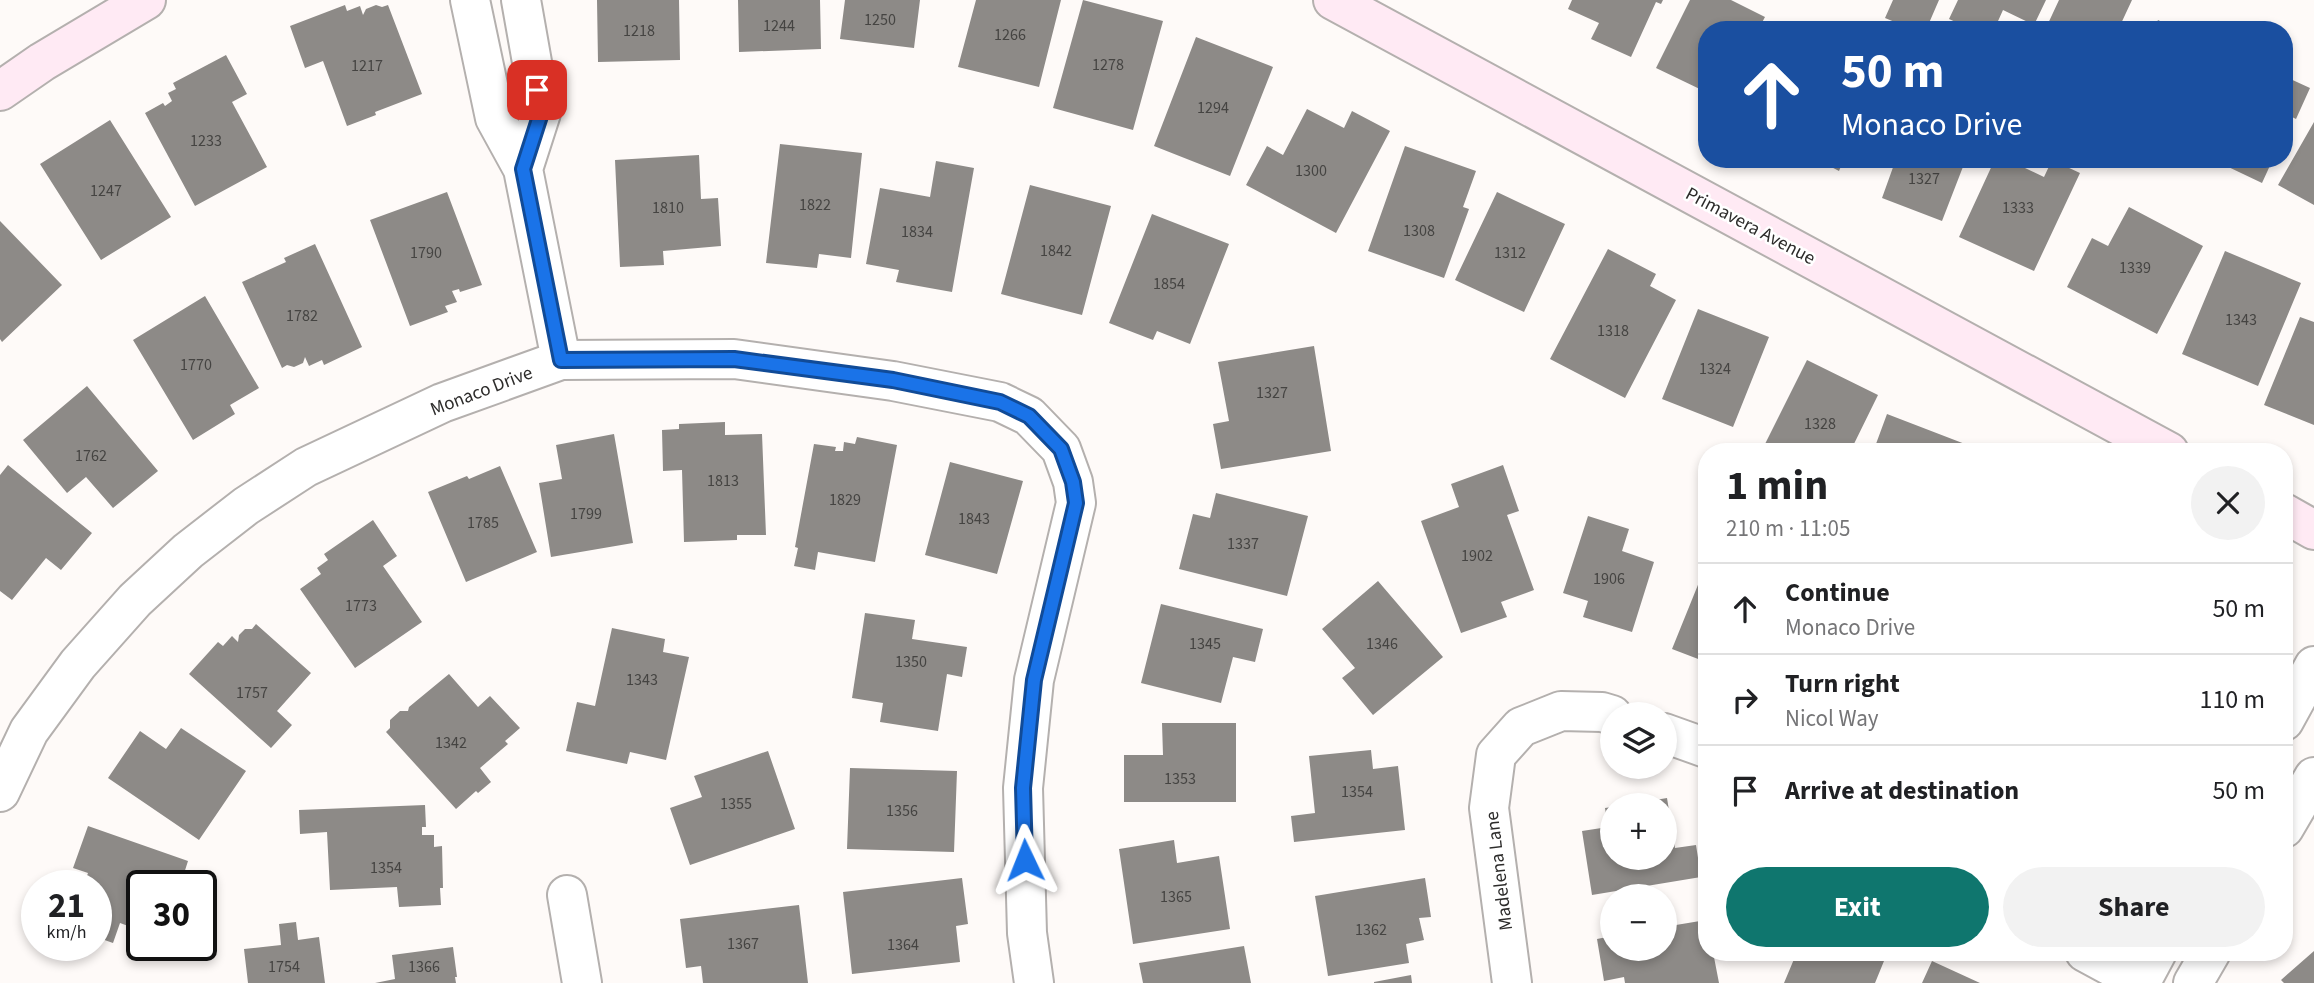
<!DOCTYPE html>
<meta charset="utf-8">
<style>
body{margin:0;font-family:"Source Sans 3",sans-serif;background:#f2f2f2;color:#202124;height:100vh;display:flex;flex-direction:column;font-size:26px;white-space:nowrap}
*{box-sizing:border-box;margin:0}
p{font-size:23px;color:#757577}
.icon{flex:none;width:38px;height:38px;fill:none;stroke:currentColor;stroke-width:2;stroke-linecap:round;stroke-linejoin:round}
.map{position:relative;flex:1;overflow:hidden}
.drawer{position:absolute;left:1698px;top:443px;width:595px;height:518px;display:flex;flex-direction:column;background:#fff;border-radius:28px;box-shadow:0 4px 10px #0003}
.drawer>*{flex:none}
.guide{position:absolute;left:1698px;top:21px;width:595px;height:147px;border-radius:28px;box-shadow:0 4px 10px #0003;background:#1a4fa0;color:#fff;overflow:hidden}
.tools{position:absolute;left:1600px;top:702px;display:grid;gap:14px}
.tools a{display:grid;place-items:center;width:77px;height:77px;border-radius:50%;background:#fff;box-shadow:0 4px 10px #0003;font-size:35px}
.speed{position:absolute;left:21px;top:870px;display:flex;gap:14px;font-size:35px;font-weight:700;text-align:center}
.speed>*{display:grid;place-content:center;width:91px;height:91px;border-radius:50%;background:#fff;box-shadow:0 4px 10px #0003;line-height:1}
.speed small{font-size:18px;font-weight:400}
.speed .limit{border:4px solid #111;border-radius:10px;background:#fff;color:#111}
.pin{position:absolute;display:grid;place-items:center;width:60px;height:60px;color:#fff;margin:-30px;border-radius:14px;box-shadow:0 4px 10px #0006}
.me{position:absolute;width:77px;margin:-38px;rotate:358deg;stroke-linejoin:round;filter:drop-shadow(0 0 5px #0008)}
.turn{display:flex;align-items:center;gap:24px;height:147px;padding:0 28px;font-size:32px}
.turn .icon{width:91px;height:91px;stroke-width:2.5}
.turn b{display:block;font-size:49px;line-height:60px}
.round{display:grid;place-items:center;flex:none;width:74px;height:74px;border-radius:37px;background:#f2f2f2}
.head{display:flex;align-items:center;justify-content:space-between;height:119px;padding:0 28px}
h1{font-size:42px;font-weight:700;line-height:52px}
.button{display:flex;gap:14px;margin-top:auto;padding:14px 28px}
.button a{flex:1;height:80px;border-radius:42px;background:#0f766e;color:#fff;font-size:28px;font-weight:700;line-height:80px;text-align:center}
.button a+a{background:#f2f2f2;color:#202124}
ul{padding:0;list-style:none}
li{display:flex;align-items:center;gap:21px;height:91px;padding:0 28px;border-top:2px solid #e0e0e0}
li div{flex:1}
li b{display:block;font-size:26px}
li em{font-style:normal}
.map>svg:first-child{display:block}
</style>
<div class="map">
<svg width="2314" height="983" viewBox="0 0 2314 983">
<rect width="100%" height="100%" fill="#fefaf8"/>
<path fill="#8d8a87" d="M597,0H679L680,60L598,62Z
M738,0H820L821,49L739,52Z
M845,0H920L914,48L840,39Z
M976,0H1061L1039,87L958,67Z
M1083,0L1163,21L1133,130L1053,108Z
M1572,0H1663L1661,4L1656,2L1631,57L1591,39L1599,23L1568,9Z
M1690,0H1731L1765,17L1758,30H1706V92L1656,68Z
M1893,0H1939L1926,30H1914L1885,18Z
M1958,0H2046L2034,25L2003,10L1994,30H1973L1949,19Z
M2059,0H2132L2118,30H2045Z
M345,5L347,11L360,6L363,15L366,9L376,5L382,7L388,5L422,94L375,112L376,115L347,126L323,61L305,68L290,26Z
M2158,20L2178,30H2153Z
M1196,37L1273,67L1230,176L1154,146Z
M226,55L247,94L232,102L267,167L195,206L145,113L163,103L165,106L172,101L168,93L176,89L173,83Z
M2284,76L2310,88L2296,119L2284,113Z
M1307,109L1344,128L1352,111L1390,131L1336,233L1246,185L1267,146L1283,155Z
M110,120L171,217L101,260L40,164Z
M2314,122V205L2278,185Z
M780,144L862,153L851,258L819,254L817,268L766,263Z
M1405,146L1476,171L1463,207L1469,209L1444,278L1368,251Z
M699,155L701,199L718,198L721,246L663,251L664,265L620,267L615,160Z
M1816,159H1844L1839,171Z
M1896,159H1966L1942,221L1882,198Z
M1995,159H2006L2044,177L2052,160L2080,173L2034,271L1959,237Z
M2222,159H2273L2262,183L2220,163Z
M936,161L974,168L952,292L896,282L899,270L866,264L880,188L930,197Z
M1030,185L1111,206L1082,315L1001,294Z
M447,192L482,285L460,292L459,289L452,291L457,302L445,306L448,312L410,326L370,220Z
M1497,192L1565,224L1524,312L1455,280Z
M2129,207L2203,246L2157,334L2067,287L2092,238L2108,246Z
M1152,214L1229,244L1190,344L1157,331L1153,340L1109,323Z
M0,221L62,285L2,342L0,339Z
M315,244L362,347L324,365L322,360L309,366L305,357L303,363L294,367L287,365L282,368L242,282L286,262L284,258Z
M1608,249L1656,274L1650,286L1676,300L1625,398L1550,359Z
M2225,251L2301,283L2258,386L2182,354Z
M205,296L259,388L230,405L235,414L193,440L133,340Z
M1698,309L1769,337L1733,427L1662,399Z
M2300,317L2314,322V425L2264,405Z
M1314,346L1331,451L1221,469L1213,424L1229,421L1218,362Z
M1807,360L1878,395L1850,452H1761Z
M87,386L158,471L113,508L86,477L67,493L23,440Z
M1887,414L1965,444L1962,452H1873Z
M725,422V435L762,434L766,535H737V540L684,542L682,470L663,471L662,430L679,429V424Z
M614,434L633,543L551,557L539,483L562,479L556,445Z
M857,437L897,445L875,562L818,552L815,570L794,566L798,548L795,547L814,444L836,447L835,451H843L844,442L855,444Z
M950,462L1023,481L997,574L925,555Z
M8,465L92,533L61,570L46,558L12,600L0,591V475Z
M1503,465L1519,511L1507,515L1534,590L1501,602L1507,617L1461,633L1421,521L1459,507L1451,484Z
M500,466L537,552L466,582L428,492L467,476L469,479Z
M1216,493L1308,516L1287,596L1179,569L1193,514L1210,518Z
M1588,516L1629,529L1622,551L1654,562L1632,632L1583,617L1588,601L1563,593Z
M373,520L397,556L383,566L422,622L355,668L300,589L321,574L317,568L328,560L324,554Z
M1706,565V662L1672,649Z
M1378,581L1443,657L1373,715L1342,678L1355,668L1322,629Z
M1161,604L1263,629L1255,662L1233,657L1221,703L1141,683Z
M865,613L915,620L912,639L967,647L962,677L947,674L938,731L880,722L883,703L852,698Z
M256,624L311,673L277,711L292,725L271,748L189,674L218,642L223,646L232,636L238,642L239,635L245,629H252Z
M612,628L665,639L663,652L689,657L666,760L630,752L627,764L566,751L577,702L595,706Z
M449,674L478,707L490,696L520,728L505,741L508,744L480,768L491,782L478,793L476,791L456,809L386,732L390,728V720L400,711H408L409,707Z
M1162,723H1236V802H1124V755H1163Z
M181,728L246,771L199,840L108,778L140,731L166,749Z
M1371,750L1373,769L1398,766L1405,830L1294,842L1291,816L1315,813L1309,756Z
M768,751L795,829L690,865L670,808L702,797L694,776Z
M850,768L957,771L954,852L847,849Z
M1667,798L1675,848L1696,845L1701,877L1592,895L1582,831L1608,827L1605,808L1612,807V858H1664V805L1632,804Z
M425,805L426,827H422V835H434V847L442,846L443,888H440L441,905L399,907L397,887L330,890L327,832L300,834L299,810Z
M88,826L188,861L180,886H142V931L120,923L113,943L96,937V886H83L88,873L73,868Z
M1174,840L1177,863L1219,856L1230,929L1133,944L1119,849Z
M962,878L968,924L956,926L960,962L852,974L843,892Z
M1425,878L1431,917L1419,918L1424,940L1406,944L1409,963L1328,976L1315,896Z
M799,905L808,983H703L701,966L686,968L680,919Z
M1706,920V952H1713L1719,983H1625L1624,977L1604,981L1597,939L1612,936V948H1664V927Z
M296,922L298,940L319,937L325,983H248L244,949L281,945L279,924Z
M1244,946L1251,983H1143L1139,963Z
M453,947L457,977H455L456,983H375L395,979L392,955Z
M2314,951V983H2284L2281,980Z
M1797,952H1862L1884,961L1875,983H1784Z
M1932,961L1980,983H1922Z
M1411,975L1412,983H1374V982Z"/>
<g fill="none" stroke-linecap="round" stroke-linejoin="round">
<g stroke="#b4b0ae" stroke-width="42">
<path id="street" d="M470,0L495,118L523,169L561,360
M521,0L541,113L523,169
M2284,721L2314,666
M1664,733L1706,748
M0,792L29,731L78,664L135,600L188,551L246,506L306,467L442,403L561,360L734,359L893,381L1000,402L1029,416L1061,449L1073,482L1076,503L1034,680L1023,788L1027,933L1034,983
M2284,828L2314,777
M567,895L582,983
M2085,952L2142,983
M2141,982L2157,952
M1512,983L1489,808L1496,755L1521,727L1561,711L1602,712L1612,715
M2193,983L2211,952"/>
</g>
<g stroke="#b4b0ae" stroke-width="42">
<path id="secondary" d="M1333,0L2169,452
M0,91L42,62L146,0
M2284,513L2314,530"/>
</g>
<use href="#street" stroke="#fff" stroke-width="38"/>
<use href="#secondary" stroke="#ffeaf4" stroke-width="38"/>
</g>
<g fill="none" stroke-linecap="round" stroke-linejoin="round">
<g stroke="#114b97" stroke-width="18">
<path id="route" d="M537,90L541,113L523,169L561,360L734,359L893,380L1000,402L1029,416L1061,449L1073,482L1076,503L1034,680L1023,788L1025,860"/>
</g>
<use href="#route" stroke="#1a73e8" stroke-width="12"/>
</g>
<g text-anchor="middle" stroke-width="5" stroke-linejoin="round" paint-order="stroke">
<g font-size="16" fill="#454442">
<text x="880" y="25">1250</text>
<text x="779" y="31">1244</text>
<text x="639" y="36">1218</text>
<text x="1010" y="40">1266</text>
<text x="1108" y="70">1278</text>
<text x="367" y="71">1217</text>
<text x="1213" y="113">1294</text>
<text x="206" y="146">1233</text>
<text x="1311" y="176">1300</text>
<text x="1924" y="184">1327</text>
<text x="106" y="196">1247</text>
<text x="815" y="210">1822</text>
<text x="668" y="213">1810</text>
<text x="2018" y="213">1333</text>
<text x="1419" y="236">1308</text>
<text x="917" y="237">1834</text>
<text x="1056" y="256">1842</text>
<text x="426" y="258">1790</text>
<text x="1510" y="258">1312</text>
<text x="2135" y="273">1339</text>
<text x="1169" y="289">1854</text>
<text x="302" y="321">1782</text>
<text x="2241" y="325">1343</text>
<text x="1613" y="336">1318</text>
<text x="196" y="370">1770</text>
<text x="1715" y="374">1324</text>
<text x="1272" y="398">1327</text>
<text x="1820" y="429">1328</text>
<text x="91" y="461">1762</text>
<text x="723" y="486">1813</text>
<text x="845" y="505">1829</text>
<text x="586" y="519">1799</text>
<text x="974" y="524">1843</text>
<text x="483" y="528">1785</text>
<text x="1243" y="549">1337</text>
<text x="1477" y="561">1902</text>
<text x="1609" y="584">1906</text>
<text x="361" y="611">1773</text>
<text x="1205" y="649">1345</text>
<text x="1382" y="649">1346</text>
<text x="911" y="667">1350</text>
<text x="642" y="685">1343</text>
<text x="252" y="698">1757</text>
<text x="451" y="748">1342</text>
<text x="1180" y="784">1353</text>
<text x="1357" y="797">1354</text>
<text x="736" y="809">1355</text>
<text x="902" y="816">1356</text>
<text x="386" y="873">1354</text>
<text x="1176" y="902">1365</text>
<text x="1371" y="935">1362</text>
<text x="743" y="949">1367</text>
<text x="903" y="950">1364</text>
<text x="284" y="972">1754</text>
<text x="424" y="972">1366</text>
</g>
<g font-size="19" fill="#2d2c2b" stroke="#fff">
<text transform="translate(1751 225) rotate(28)" y="7">Primavera Avenue</text>
<text transform="translate(481 390) rotate(-21)" y="7">Monaco Drive</text>
<text transform="translate(1498 871) rotate(-97)" y="7">Madelena Lane</text>
</g>
</g>
</svg>
<div class="tools">
<a><svg class="icon" aria-label="layers" viewBox="0 0 24 24"><path d="M12 4l9 5-9 5-9-5zM3 14l9 5 9-5"/></svg></a>
<a>+</a>
<a>−</a>
</div>
<div class="speed"><div>21<small>km/h</small></div><div class="limit">30</div></div>
<div class="pin" style="left:537px;top:90px;background:#d93025"><svg class="icon" aria-label="arrive" viewBox="0 0 24 24"><path d="M6 21V4h12l-3 4 3 4H6"/></svg></div>
<svg class="me" style="left:1025px;top:860px" viewBox="-20 -20 40 40"><path d="M0-17L14 15 0 8-14 15z" fill="#1a73e8" stroke="#fff" stroke-width="4"/></svg>
<div class="guide">
<div class="turn"><svg class="icon" aria-label="ahead" viewBox="0 0 24 24"><path d="M12 20V5M6 11l6-6 6 6"/></svg><div><b>50 m</b>Monaco Drive</div></div>
</div>
<section class="drawer">
<div class="head"><div><h1>1 min</h1><p>210 m · 11:05</p></div><a class="round"><svg class="icon" aria-label="close" viewBox="0 0 24 24"><path d="M6 6l12 12M18 6L6 18"/></svg></a></div>
<ul>
<li><svg class="icon" aria-label="ahead" viewBox="0 0 24 24"><path d="M12 20V5M6 11l6-6 6 6"/></svg><div><b>Continue</b><p>Monaco Drive</p></div><em>50 m</em></li>
<li><svg class="icon" aria-label="right" viewBox="0 0 24 24"><path d="M7 20v-9h11M14 6l5 5-5 5"/></svg><div><b>Turn right</b><p>Nicol Way</p></div><em>110 m</em></li>
<li><svg class="icon" aria-label="arrive" viewBox="0 0 24 24"><path d="M6 21V4h12l-3 4 3 4H6"/></svg><div><b>Arrive at destination</b></div><em>50 m</em></li>
</ul>
<div class="button"><a>Exit</a><a>Share</a></div>
</section>
</div>
